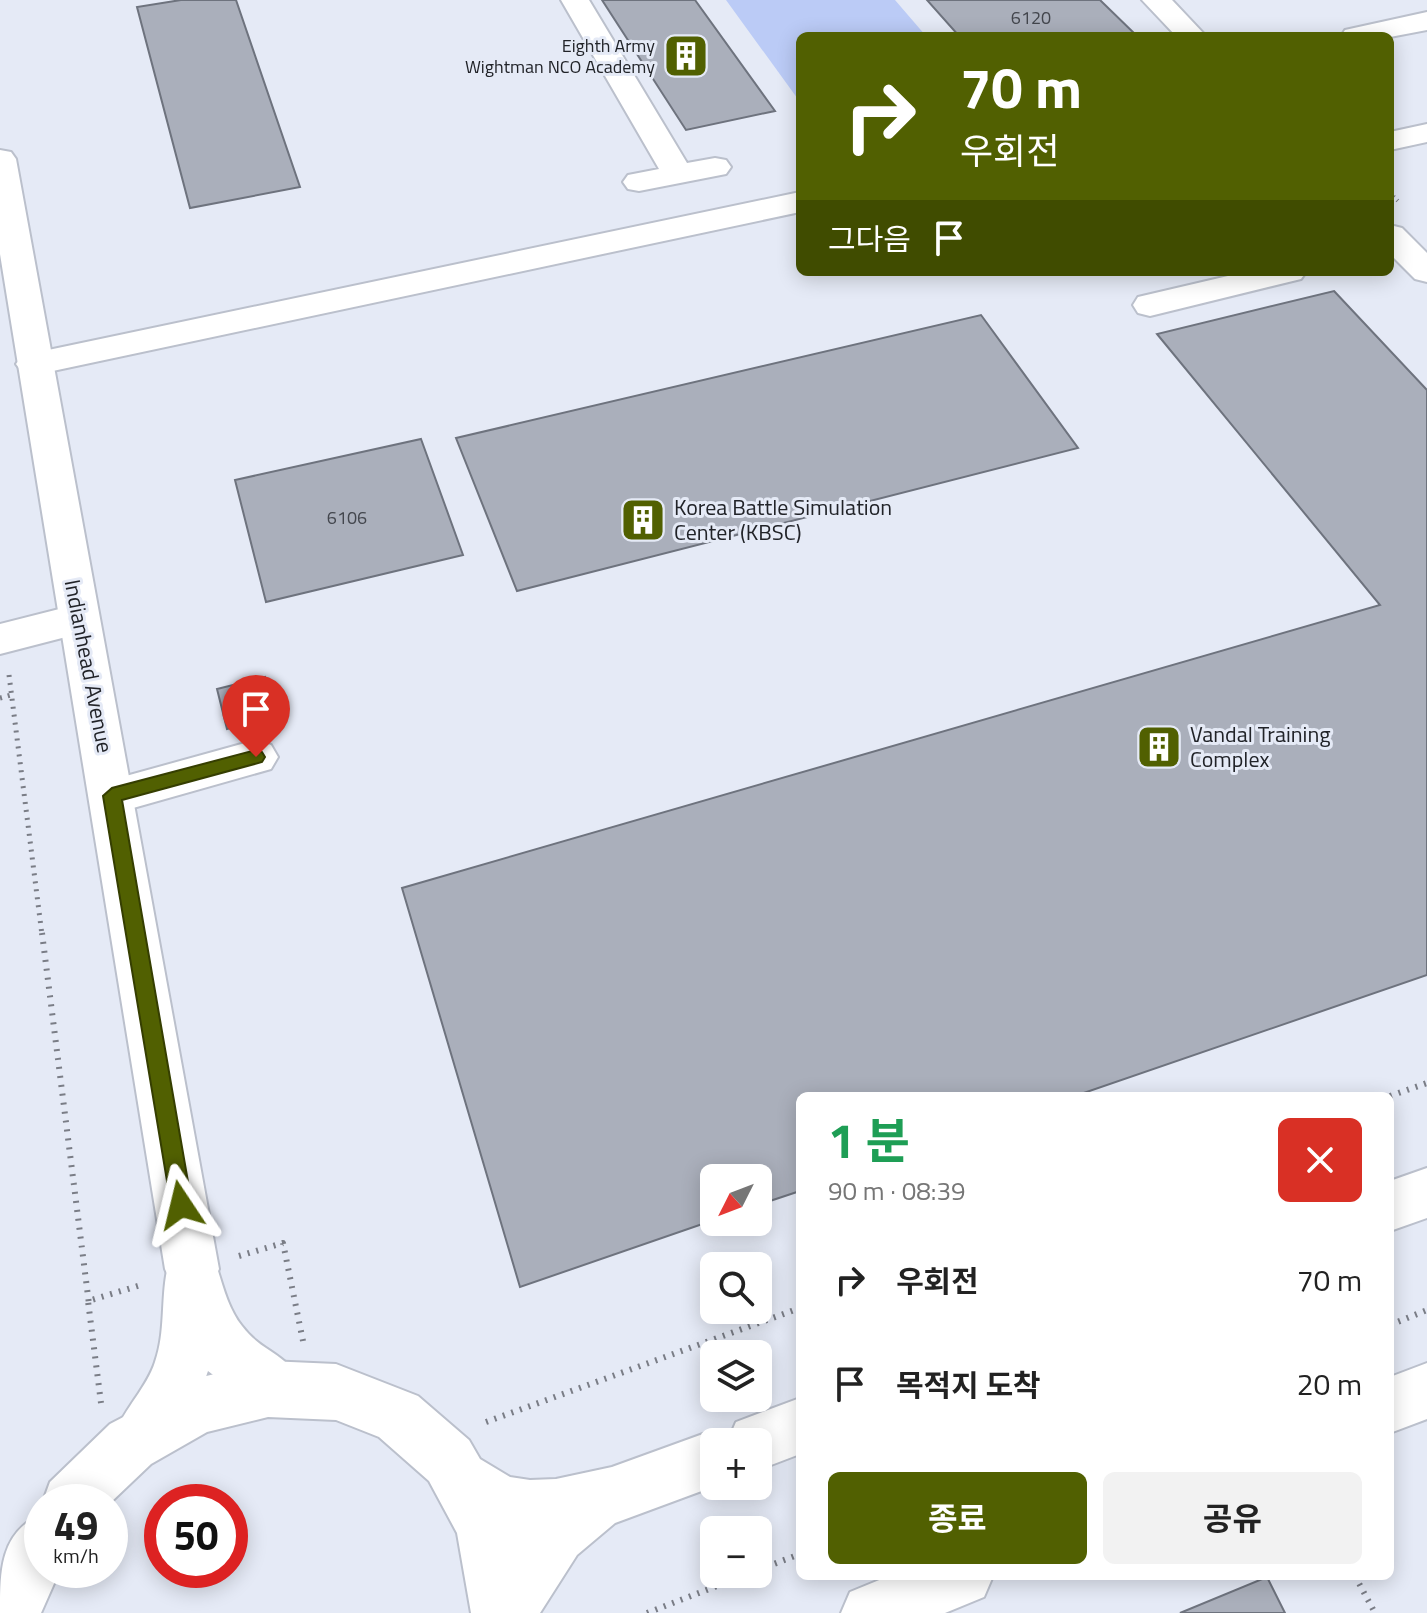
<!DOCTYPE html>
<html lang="ko">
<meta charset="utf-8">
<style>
body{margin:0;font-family:"Titillium Web","Noto Sans KR",sans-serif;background:#f2f2f2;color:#222;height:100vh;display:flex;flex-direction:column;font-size:30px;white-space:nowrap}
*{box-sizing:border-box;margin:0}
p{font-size:26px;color:#767676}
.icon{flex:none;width:44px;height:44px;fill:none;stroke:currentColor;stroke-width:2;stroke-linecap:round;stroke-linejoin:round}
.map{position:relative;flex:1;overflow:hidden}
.drawer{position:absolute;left:796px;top:1092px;width:598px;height:488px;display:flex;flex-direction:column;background:#fff;border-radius:12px;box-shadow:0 4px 20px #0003}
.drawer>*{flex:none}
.top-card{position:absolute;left:796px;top:32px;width:598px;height:244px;border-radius:12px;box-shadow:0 4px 20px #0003;background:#516001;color:#fff;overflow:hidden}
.needle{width:52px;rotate:228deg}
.fabs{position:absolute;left:700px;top:1164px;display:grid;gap:16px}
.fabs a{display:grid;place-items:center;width:72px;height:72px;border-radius:12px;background:#fff;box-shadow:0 4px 20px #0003;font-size:40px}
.speed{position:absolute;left:24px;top:1484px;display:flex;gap:16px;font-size:40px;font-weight:700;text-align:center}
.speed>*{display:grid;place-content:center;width:104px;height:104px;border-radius:50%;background:#fff;box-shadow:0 4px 20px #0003;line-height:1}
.speed small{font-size:20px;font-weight:400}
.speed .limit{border:12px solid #d22;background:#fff;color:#111}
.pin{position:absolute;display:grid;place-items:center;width:68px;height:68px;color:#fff;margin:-82px -34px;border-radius:50% 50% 50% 0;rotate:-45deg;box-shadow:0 0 8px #0007}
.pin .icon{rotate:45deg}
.me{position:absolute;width:88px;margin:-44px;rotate:350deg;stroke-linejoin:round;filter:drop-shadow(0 0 6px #0008)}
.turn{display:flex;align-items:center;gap:28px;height:168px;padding:0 32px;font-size:36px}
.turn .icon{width:104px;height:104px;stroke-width:2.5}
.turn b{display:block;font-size:56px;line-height:68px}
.then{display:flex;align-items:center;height:76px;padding:0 32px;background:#0003;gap:16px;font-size:30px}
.round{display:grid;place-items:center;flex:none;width:84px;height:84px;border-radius:12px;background:#f2f2f2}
.head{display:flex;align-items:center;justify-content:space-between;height:136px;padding:0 32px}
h1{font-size:48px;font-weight:700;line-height:60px;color:#1e9e55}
.button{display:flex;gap:16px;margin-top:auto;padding:16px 32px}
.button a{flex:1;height:92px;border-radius:12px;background:#516001;color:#fff;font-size:32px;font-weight:700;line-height:92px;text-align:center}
.button a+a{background:#f2f2f2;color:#222}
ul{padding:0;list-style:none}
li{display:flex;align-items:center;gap:24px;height:104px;padding:0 32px}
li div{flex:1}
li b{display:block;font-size:30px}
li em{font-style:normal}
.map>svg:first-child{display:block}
</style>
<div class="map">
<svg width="1427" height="1613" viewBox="0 0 1427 1613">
<rect width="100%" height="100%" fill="#e5eaf6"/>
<path fill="#bbcbf6" d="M726,0H895L926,36H800V102Z"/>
<path fill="#aaafbb" stroke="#6e737e" stroke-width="2" d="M181,0H236L300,187L190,208L137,7Z
M602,0H695L775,111L686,130Z
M927,0H1100L1137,36H959Z
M1334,291L1427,390V975L1075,1096H800V1191L758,1205V1178H714V1220L520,1287L402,888L1380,605L1157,334Z
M981,315L1078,448L517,591L456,438Z
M421,439L463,555L266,602L235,480Z
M265,677L274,717L227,729L217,689Z
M1267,1577L1285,1613H1180Z"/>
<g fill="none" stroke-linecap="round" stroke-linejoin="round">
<g stroke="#bbc0cc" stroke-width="4">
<path id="minor" d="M561,0H589L687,163L715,158L726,160L731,167L726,174L639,191L628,189L623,182L628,175L659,169Z
M1142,0H1172L1206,36H1176Z
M1427,12V30L1390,37L1341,36L1345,30Z
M1427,124V142L1390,150V132Z
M800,192V212L34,375L22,372L16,364L22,356L34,353Z
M1390,225L1402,228L1427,253V282L1415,279L1390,254Z
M1245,272H1306L1301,279L1150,316L1138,313L1133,305L1138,297Z
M79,604L93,608L99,619L93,630L0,654V624Z
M256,740L271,745L278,757L271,769L112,814L97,808L90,796L97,784Z
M192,1243L211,1251C221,1275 225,1305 242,1326C263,1354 288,1352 303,1387L295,1407L275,1415L255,1407L208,1371L199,1397L163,1453L143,1461L123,1453L115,1433C125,1408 147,1387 155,1362C168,1325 158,1286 173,1251Z
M1427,1363V1419L1390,1433V1377Z
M889,1576H993L984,1597L945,1613H841L850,1592Z"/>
</g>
<g stroke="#bbc0cc" stroke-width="4">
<path id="major" d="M0,150L11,152L16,159L219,1269L211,1287L192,1295L173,1287L165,1269L0,254Z
M1427,1168V1218L1390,1231V1181Z
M268,1361L336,1364L418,1396L469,1440L480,1459L510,1477L530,1480L556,1479L612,1467L714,1430L730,1436L736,1422L800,1398V1454L758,1470V1442H714L715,1486L615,1523L577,1555L540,1613H471L457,1533L429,1481L379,1437L336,1420L268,1417L207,1432L151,1464L110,1503L42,1504L50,1482L110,1424L198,1378Z
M42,1514V1570H60L41,1613H0C0,1571 0,1532 42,1514Z"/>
</g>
<path stroke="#7a7d86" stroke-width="4" stroke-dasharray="1 4" stroke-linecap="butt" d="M1390,193L1400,203"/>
<path stroke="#7a7d86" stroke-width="5" stroke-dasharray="2 6" stroke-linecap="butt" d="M9,675L42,935
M0,698L11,695"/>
<path stroke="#7a7d86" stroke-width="6" stroke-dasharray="2 7" stroke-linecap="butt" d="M42,933L89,1304
M1390,1096L1427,1083
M239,1256L283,1243L303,1341
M1390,1325L1427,1310
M101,1403L88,1301L141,1285
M486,1422L800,1308
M758,1570L800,1554
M1355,1576L1375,1613
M647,1613L748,1574"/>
<use href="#minor" fill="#fff" fill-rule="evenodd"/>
<use href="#major" fill="#fff" fill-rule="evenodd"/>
</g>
<path fill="#516001" stroke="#353e01" stroke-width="2" d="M256,750L262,752L265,757L262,762L122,800L192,1205L189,1213L181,1216L174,1213L171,1205L103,796L112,788Z"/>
<defs>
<g id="building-square" transform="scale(2.3)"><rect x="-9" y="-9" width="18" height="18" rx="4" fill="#516001" stroke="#e5eaf6"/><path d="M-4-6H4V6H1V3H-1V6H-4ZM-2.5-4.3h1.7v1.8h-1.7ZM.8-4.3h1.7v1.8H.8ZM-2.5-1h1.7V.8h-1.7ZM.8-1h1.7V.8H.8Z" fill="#fff"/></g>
</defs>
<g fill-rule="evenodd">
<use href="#building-square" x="686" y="56"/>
<use href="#building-square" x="643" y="520"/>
<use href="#building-square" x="1159" y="747"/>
</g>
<g text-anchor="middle" stroke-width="6" stroke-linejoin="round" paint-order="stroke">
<g font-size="18" fill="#43464d">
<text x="1031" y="24">6120</text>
<text x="347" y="524">6106</text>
</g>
<g font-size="18" fill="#212328" stroke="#e5eaf6" text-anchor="end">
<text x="655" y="52">Eighth Army<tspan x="655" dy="21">Wightman NCO Academy</tspan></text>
</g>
<g font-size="22" fill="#212328" stroke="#e5eaf6" text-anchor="start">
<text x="674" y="515">Korea Battle Simulation<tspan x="674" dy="25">Center (KBSC)</tspan></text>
<text x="1190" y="742">Vandal Training<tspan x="1190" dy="25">Complex</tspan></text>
</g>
<g font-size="22" fill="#212328" stroke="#e5eaf6">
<text transform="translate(89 666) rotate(79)" y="8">Indianhead Avenue</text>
</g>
</g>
</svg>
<div class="fabs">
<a><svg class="needle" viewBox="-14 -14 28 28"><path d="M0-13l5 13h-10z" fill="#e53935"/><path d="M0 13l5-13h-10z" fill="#767676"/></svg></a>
<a><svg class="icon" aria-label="search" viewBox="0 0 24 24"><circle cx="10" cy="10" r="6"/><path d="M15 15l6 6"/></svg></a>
<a><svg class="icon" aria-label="layers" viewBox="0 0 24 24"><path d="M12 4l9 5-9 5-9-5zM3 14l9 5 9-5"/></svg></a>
<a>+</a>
<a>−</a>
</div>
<div class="speed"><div>49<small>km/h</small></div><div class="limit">50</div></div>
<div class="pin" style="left:256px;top:757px;background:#d93025"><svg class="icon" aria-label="arrive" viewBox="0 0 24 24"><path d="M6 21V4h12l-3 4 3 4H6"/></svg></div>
<svg class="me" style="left:181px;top:1205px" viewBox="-20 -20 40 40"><path d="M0-17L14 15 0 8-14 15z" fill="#516001" stroke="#fff" stroke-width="4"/></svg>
<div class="top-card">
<div class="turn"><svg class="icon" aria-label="right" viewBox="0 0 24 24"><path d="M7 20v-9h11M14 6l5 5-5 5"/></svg><div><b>70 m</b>우회전</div></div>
<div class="then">그다음<svg class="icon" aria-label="arrive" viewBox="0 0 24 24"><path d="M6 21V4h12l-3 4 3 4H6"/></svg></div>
</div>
<section class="drawer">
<div class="head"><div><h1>1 분</h1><p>90 m · 08:39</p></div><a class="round" style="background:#d93025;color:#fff"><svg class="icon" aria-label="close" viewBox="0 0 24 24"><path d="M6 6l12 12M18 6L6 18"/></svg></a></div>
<ul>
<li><svg class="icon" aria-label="right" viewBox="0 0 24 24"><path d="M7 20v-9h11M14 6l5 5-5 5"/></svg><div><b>우회전</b></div><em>70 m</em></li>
<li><svg class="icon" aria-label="arrive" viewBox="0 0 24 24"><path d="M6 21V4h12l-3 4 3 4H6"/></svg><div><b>목적지 도착</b></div><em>20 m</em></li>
</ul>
<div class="button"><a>종료</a><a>공유</a></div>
</section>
</div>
